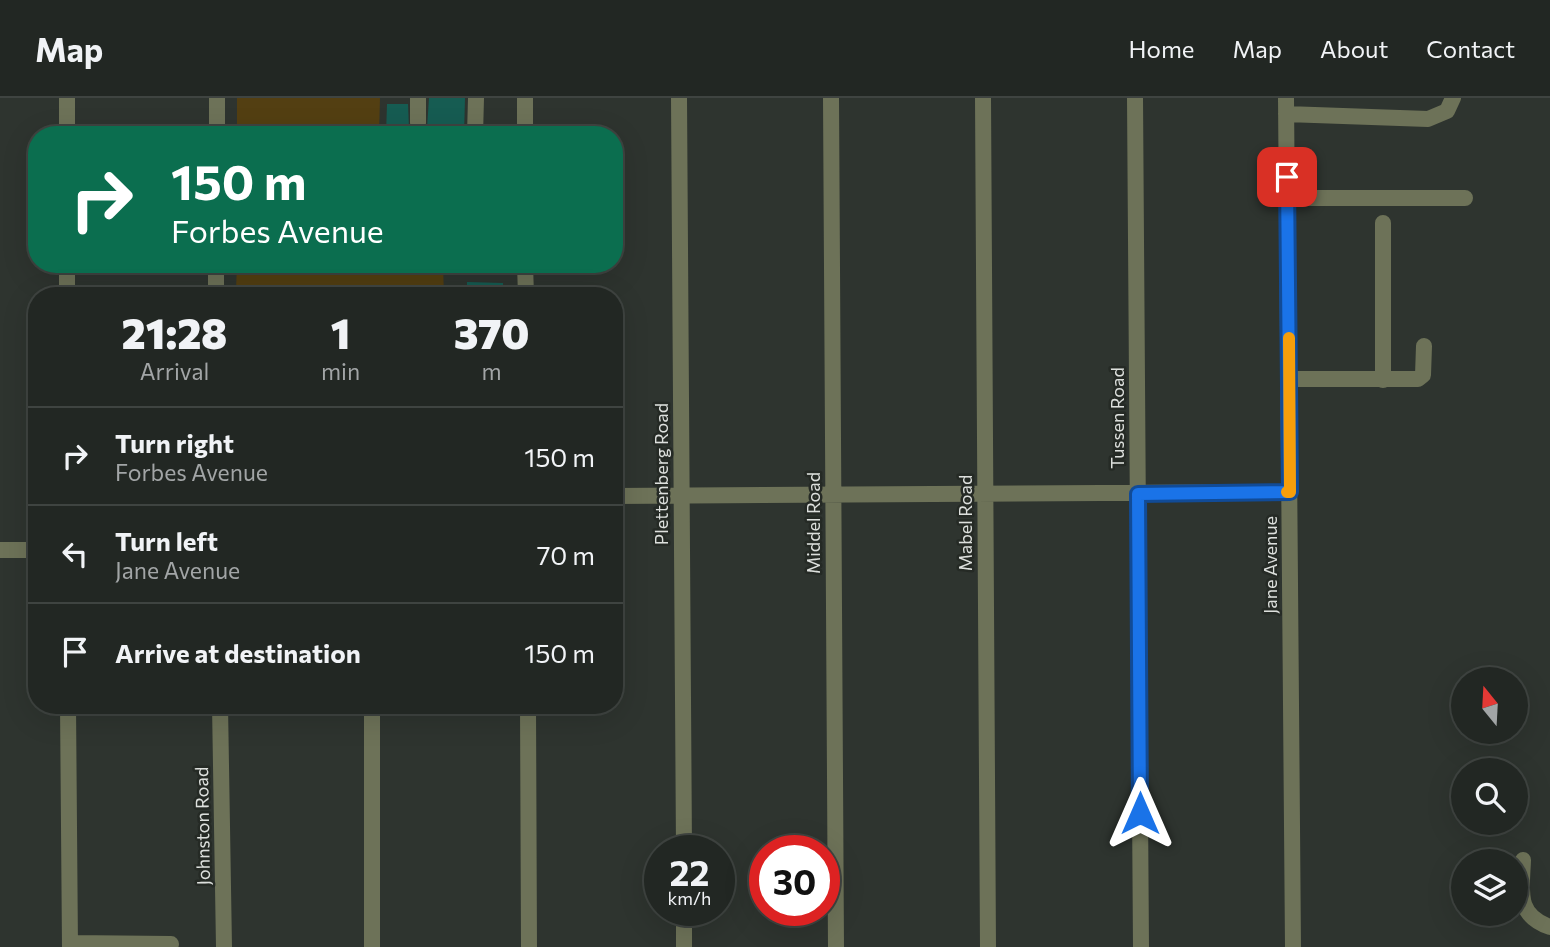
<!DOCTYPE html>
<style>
body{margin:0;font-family:Commissioner,sans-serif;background:#2e3330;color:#f1f3f6;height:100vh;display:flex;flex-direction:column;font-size:26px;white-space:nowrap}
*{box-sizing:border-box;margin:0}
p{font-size:23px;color:#a2a5a6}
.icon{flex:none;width:38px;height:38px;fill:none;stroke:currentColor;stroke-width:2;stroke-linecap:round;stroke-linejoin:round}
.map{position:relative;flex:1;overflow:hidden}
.sheet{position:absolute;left:28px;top:189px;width:595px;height:427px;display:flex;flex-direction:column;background:#222723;border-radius:28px;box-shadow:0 7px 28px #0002,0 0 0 2px #3f4441}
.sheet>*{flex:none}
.banner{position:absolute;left:28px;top:28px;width:595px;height:147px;border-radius:28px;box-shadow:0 7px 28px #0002,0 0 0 2px #3f4441;background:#0b6e4f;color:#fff;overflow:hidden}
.needle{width:46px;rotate:342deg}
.tools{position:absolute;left:1451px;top:569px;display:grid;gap:14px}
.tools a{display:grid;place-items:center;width:77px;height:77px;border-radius:50%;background:#222723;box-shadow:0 7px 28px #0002,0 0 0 2px #3f4441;font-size:35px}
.speed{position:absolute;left:644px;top:737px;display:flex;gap:14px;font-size:35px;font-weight:700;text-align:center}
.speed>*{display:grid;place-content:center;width:91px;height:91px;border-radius:50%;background:#222723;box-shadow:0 7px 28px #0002,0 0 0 2px #3f4441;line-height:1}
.speed small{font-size:18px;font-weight:400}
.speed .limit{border:10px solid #d22;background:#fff;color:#111}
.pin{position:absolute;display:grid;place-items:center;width:60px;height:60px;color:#fff;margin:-30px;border-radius:14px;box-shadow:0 4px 10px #0006}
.me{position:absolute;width:77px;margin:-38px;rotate:0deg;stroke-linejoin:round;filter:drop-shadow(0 0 5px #0008)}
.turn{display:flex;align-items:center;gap:24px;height:147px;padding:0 28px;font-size:32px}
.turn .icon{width:91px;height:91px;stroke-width:2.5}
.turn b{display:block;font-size:49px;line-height:60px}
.eta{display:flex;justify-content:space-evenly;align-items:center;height:119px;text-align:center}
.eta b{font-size:42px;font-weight:800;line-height:49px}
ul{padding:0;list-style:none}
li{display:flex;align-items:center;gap:21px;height:98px;padding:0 28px;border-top:2px solid #3f4441}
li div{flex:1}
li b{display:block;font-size:26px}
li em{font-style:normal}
header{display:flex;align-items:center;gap:42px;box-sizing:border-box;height:98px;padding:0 35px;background:#222723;border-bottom:2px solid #3f4441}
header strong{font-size:33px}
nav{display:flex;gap:38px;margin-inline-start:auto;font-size:24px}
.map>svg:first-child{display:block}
</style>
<header>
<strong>Map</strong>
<nav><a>Home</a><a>Map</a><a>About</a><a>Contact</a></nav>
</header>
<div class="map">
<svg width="1550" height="849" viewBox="0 0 1550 849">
<rect width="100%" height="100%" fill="#2e342f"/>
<path fill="#533f12" d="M237,0H380L379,37H237Z
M237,166H443L444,198H365V192H236Z"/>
<path fill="#165c52" d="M429,0H465L464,37H386L387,6H408L409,30L419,35L427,30Z
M467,184L503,185V198H467Z"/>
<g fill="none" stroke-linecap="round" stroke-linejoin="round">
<path stroke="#6d7258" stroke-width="16" d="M67,0V37
M525,0V37
M679,0L684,752
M831,0L836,849
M983,0L988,849
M1135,0L1141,849
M1286,0L1293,849
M1286,16L1428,21L1447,13L1453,0
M418,25V0
M217,37V0
M475,37L476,0
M1288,100H1465
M67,166V198
M525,166L526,198
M216,198V166
M1289,281H1418L1423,277L1424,248
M1383,282V125
M614,398L1290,394
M0,452H37
M68,607L70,849
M220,607L224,849
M372,607V849
M528,607L529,849
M1523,762C1522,792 1515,817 1550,829
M684,812V849
M70,845L171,846"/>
</g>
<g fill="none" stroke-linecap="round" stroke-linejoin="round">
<g stroke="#114b97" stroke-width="18">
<path id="route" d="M1140,715L1138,396L1290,394L1287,79"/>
</g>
<use href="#route" stroke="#1a73e8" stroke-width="12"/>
<path stroke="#f59e0b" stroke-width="12" d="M1287,394H1290L1289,240"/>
</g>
<g text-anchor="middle" stroke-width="5" stroke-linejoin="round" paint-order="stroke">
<g font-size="18" fill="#dde0dd" stroke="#252a25">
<text transform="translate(1118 320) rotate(-90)" y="6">Tussen Road</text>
<text transform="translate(662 376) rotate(-90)" y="6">Plettenberg Road</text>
<text transform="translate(814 425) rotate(-90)" y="6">Middel Road</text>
<text transform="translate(966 425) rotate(-90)" y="6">Mabel Road</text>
<text transform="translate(1271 467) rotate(-90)" y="6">Jane Avenue</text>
<text transform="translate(203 728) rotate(-91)" y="6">Johnston Road</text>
</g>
</g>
</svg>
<div class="tools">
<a><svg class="needle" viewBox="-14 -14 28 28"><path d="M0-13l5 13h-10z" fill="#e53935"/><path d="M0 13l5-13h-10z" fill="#a2a5a6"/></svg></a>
<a><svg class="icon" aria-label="search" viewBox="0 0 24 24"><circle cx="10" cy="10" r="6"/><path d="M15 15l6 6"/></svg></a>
<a><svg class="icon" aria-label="layers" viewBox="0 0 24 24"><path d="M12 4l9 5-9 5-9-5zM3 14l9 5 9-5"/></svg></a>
</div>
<div class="speed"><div>22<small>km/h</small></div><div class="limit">30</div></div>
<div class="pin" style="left:1287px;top:79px;background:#d93025"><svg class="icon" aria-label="arrive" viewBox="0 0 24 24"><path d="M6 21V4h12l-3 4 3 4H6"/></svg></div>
<svg class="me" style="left:1140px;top:715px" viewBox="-20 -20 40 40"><path d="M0-17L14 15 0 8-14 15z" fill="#1a73e8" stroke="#fff" stroke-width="4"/></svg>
<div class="banner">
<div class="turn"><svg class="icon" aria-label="right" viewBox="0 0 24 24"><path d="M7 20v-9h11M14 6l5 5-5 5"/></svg><div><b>150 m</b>Forbes Avenue</div></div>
</div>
<section class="sheet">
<div class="eta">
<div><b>21:28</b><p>Arrival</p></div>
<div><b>1</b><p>min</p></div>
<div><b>370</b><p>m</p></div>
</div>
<ul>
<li><svg class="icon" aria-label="right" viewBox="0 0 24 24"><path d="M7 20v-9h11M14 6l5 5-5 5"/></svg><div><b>Turn right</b><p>Forbes Avenue</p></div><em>150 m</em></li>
<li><svg class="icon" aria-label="left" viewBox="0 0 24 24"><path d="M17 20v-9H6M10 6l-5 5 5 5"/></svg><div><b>Turn left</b><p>Jane Avenue</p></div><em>70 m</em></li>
<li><svg class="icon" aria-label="arrive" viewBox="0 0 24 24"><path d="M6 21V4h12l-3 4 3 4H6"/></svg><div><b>Arrive at destination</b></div><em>150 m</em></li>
</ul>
</section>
</div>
